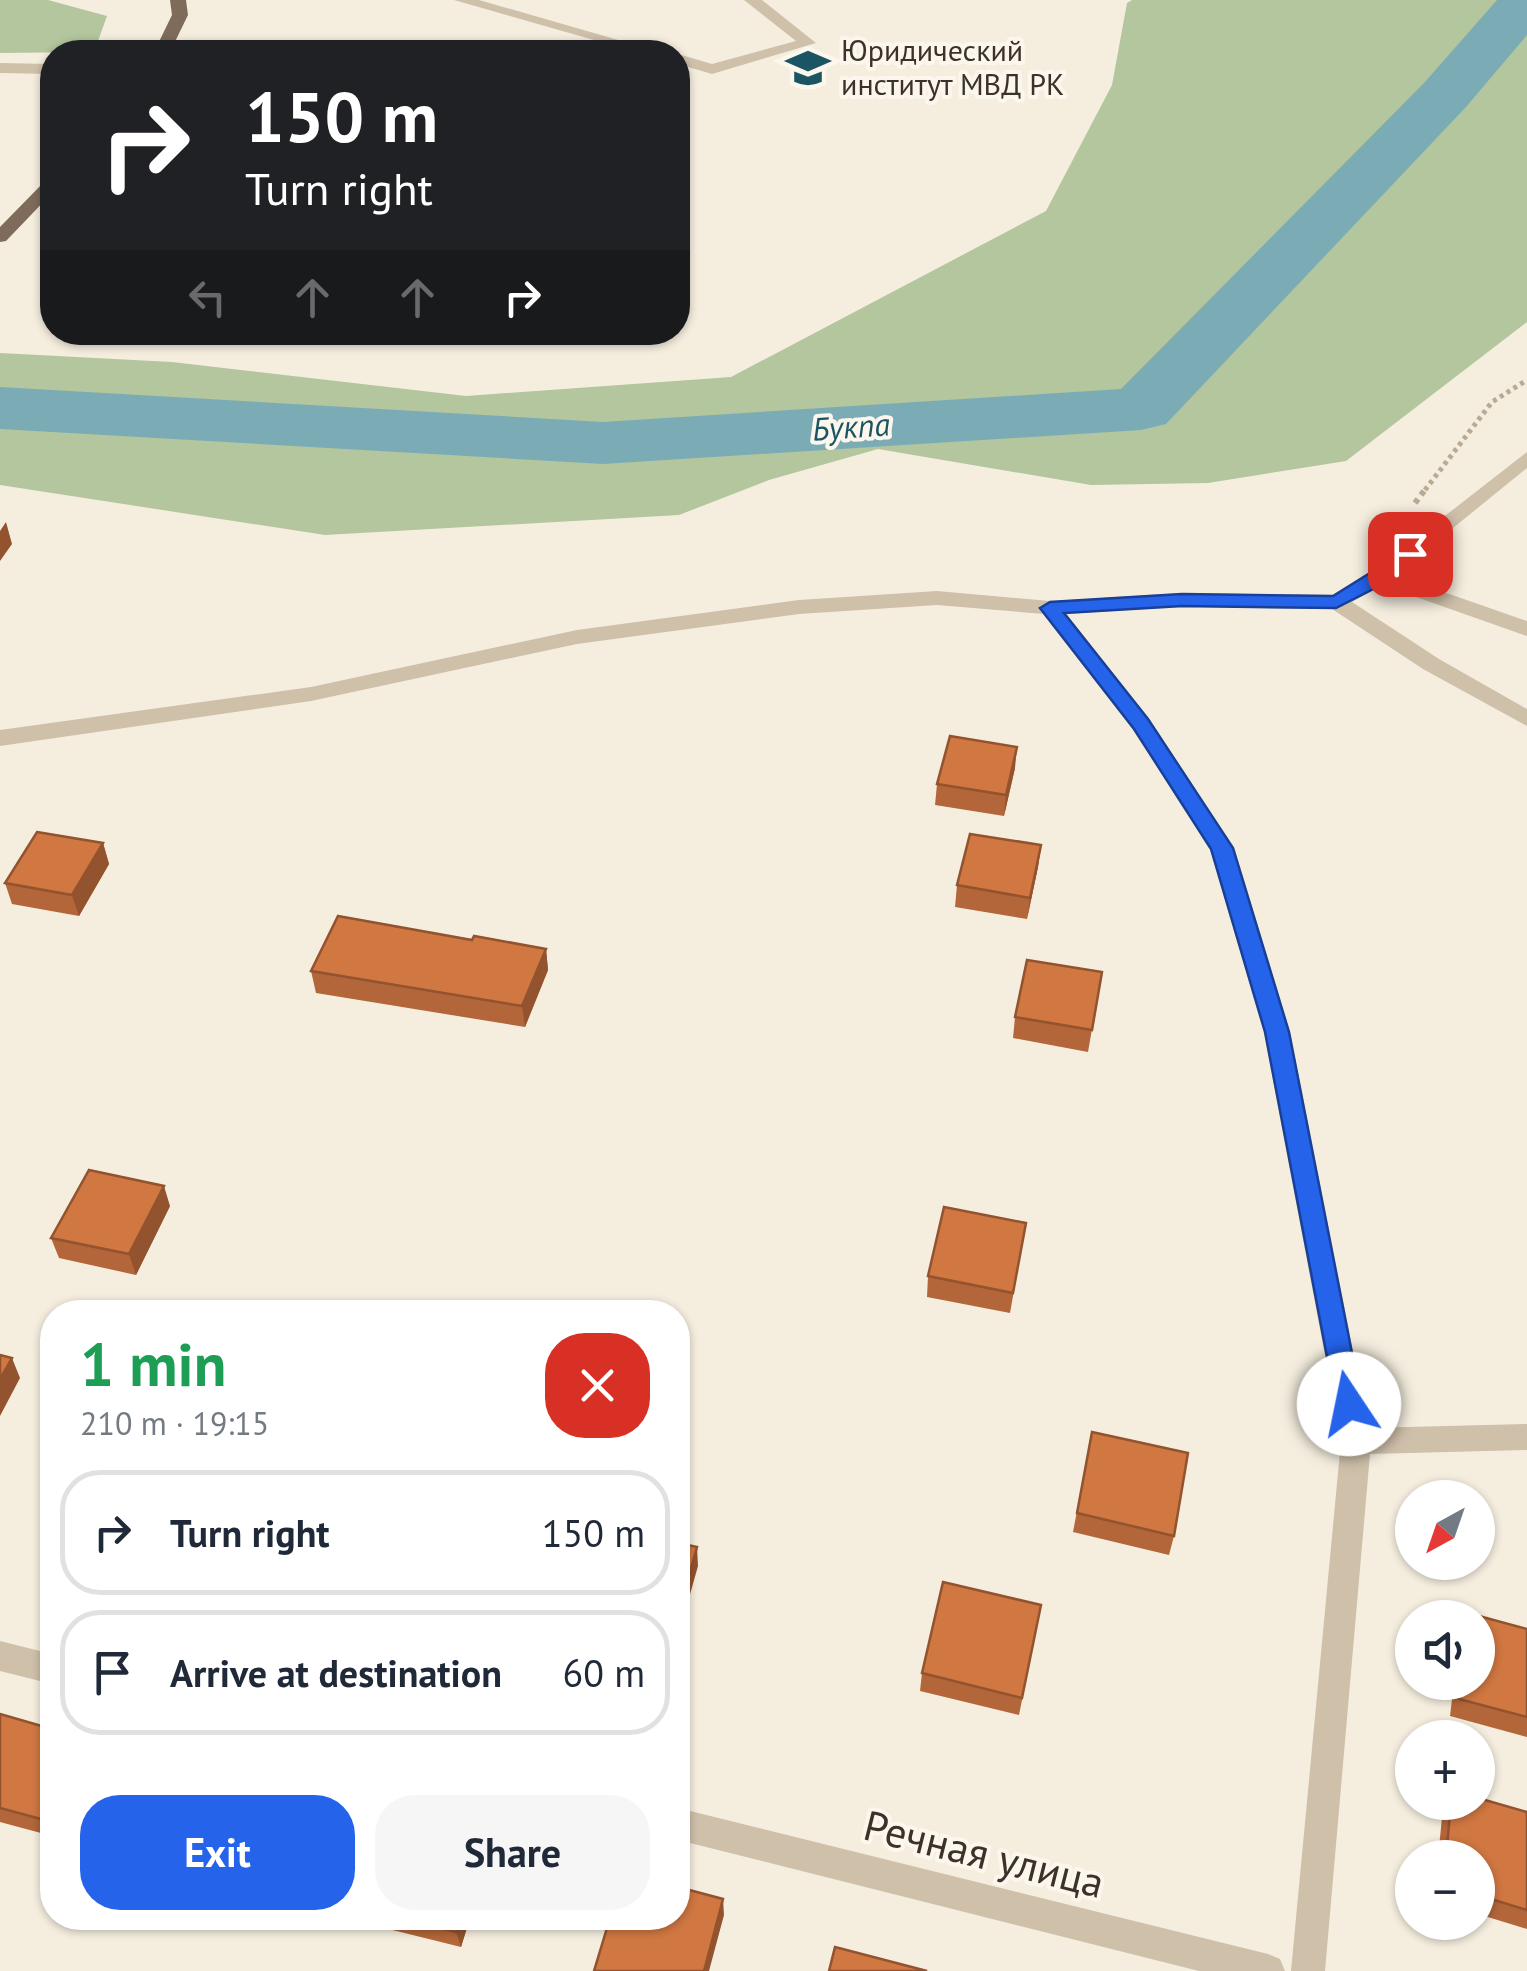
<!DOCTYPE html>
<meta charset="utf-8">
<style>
body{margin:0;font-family:"PT Sans",sans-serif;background:#f6f6f7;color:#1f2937;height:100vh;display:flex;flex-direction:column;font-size:38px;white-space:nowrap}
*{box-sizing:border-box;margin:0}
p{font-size:32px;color:#747a83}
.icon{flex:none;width:55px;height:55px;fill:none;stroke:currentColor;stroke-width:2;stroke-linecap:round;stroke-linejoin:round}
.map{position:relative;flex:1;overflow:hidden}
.sheet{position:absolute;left:40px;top:1300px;width:650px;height:630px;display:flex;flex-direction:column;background:#fff;border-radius:40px;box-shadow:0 2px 8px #0004}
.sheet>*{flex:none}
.top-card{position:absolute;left:40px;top:40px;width:650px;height:305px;border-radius:40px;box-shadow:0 2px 8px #0004;background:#202124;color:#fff;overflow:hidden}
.needle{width:65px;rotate:220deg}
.buttons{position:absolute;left:1395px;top:1480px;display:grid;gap:20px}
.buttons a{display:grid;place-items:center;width:100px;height:100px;border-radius:50%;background:#fff;box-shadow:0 2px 8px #0004;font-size:50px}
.pin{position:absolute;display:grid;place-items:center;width:85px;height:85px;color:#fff;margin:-42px;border-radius:20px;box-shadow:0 5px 15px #0006}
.me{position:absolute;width:110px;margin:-55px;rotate:349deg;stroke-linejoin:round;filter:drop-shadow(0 0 8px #0008)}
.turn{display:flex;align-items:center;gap:35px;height:210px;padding:0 40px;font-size:45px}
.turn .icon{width:130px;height:130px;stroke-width:2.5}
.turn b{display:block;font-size:70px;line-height:85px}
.lanes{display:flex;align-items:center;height:95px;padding:0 40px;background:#0003;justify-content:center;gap:50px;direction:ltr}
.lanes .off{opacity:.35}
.round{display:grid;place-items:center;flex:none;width:105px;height:105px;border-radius:40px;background:#f6f6f7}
.summary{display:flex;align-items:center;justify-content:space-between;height:170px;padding:0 40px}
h1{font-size:60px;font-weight:700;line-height:75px;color:#1e9e55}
.cta{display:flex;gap:20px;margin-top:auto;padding:20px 40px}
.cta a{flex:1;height:115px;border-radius:40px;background:#2563eb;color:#fff;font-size:40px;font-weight:700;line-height:115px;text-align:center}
.cta a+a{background:#f6f6f7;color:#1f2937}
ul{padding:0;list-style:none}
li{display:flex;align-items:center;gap:30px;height:125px;margin:0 20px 15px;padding:0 20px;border:5px solid #e0e1e3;border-radius:40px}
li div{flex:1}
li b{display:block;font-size:38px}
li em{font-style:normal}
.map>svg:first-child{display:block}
</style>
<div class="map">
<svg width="1527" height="1971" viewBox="0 0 1527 1971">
<rect width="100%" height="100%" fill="#f5eedf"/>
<path fill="#b3c69d" d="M0,0H48L107,16L94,52L0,53Z
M1132,0H1527V322L1346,461L1208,483L1091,485L878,449L769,480L679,515L325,535L0,485V353L172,362L466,396L731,377L1046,211L1112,85L1127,3Z"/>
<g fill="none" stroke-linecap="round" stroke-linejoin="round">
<path fill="#7bacb5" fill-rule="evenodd" d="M1497,0H1527V35L1466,107L1166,424L1141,430L603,464L0,429V387L603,422L1121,389L1424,83Z"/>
<path stroke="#bbaa93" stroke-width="5" stroke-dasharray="4 4" stroke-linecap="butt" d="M1425,490L1492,402L1527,380"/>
<path stroke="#bbaa93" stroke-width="6" stroke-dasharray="5 5" stroke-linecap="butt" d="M1415,503L1427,487"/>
<path fill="#cfc0aa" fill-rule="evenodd" d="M454,0H479L660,52H636Z
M744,0H762L816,43L712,74L678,64V54L712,64L796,41Z
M0,63L52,64V74L0,73Z
M1527,452V468L1395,575L1527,621V636L1382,585L1352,602L1439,659L1527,709V726L1423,669L1332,609L1182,607L1066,614L1149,719L1234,848L1290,1032L1368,1428L1527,1424V1450L1370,1454L1325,1971H1291L1341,1441L1264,1032L1210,849L1133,729L1044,614L937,605L799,614L577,644L311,701L0,746V730L311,687L577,630L799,600L937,591L1050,601L1182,593L1333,595L1373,572Z
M0,1641L52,1654V1684L0,1671Z
M678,1808L1268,1954L1280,1959L1285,1971H1199L678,1840Z"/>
<path fill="#7f6b5a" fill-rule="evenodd" d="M170,0H186L188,15L170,52H154L172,15Z
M52,179V193L6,241L0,242V227L46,180Z"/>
</g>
<path fill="#b36639" d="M1015,768L1004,816L935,805L937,784Z
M103,843L109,864L79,916L12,904L5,883Z
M1041,845L1038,867L1027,919L955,907L957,885Z
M472,940L546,949L548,970L525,1027L316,993L311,971Z
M1102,972L1088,1052L1013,1038L1015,1017Z
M170,1206L136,1275L59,1258L51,1238Z
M1026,1223L1010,1313L927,1297L928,1276Z
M1092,1432L1174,1536L1169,1555L1073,1532Z
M1041,1605L1019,1715L920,1691L922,1673Z
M1468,1613L1527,1629V1737L1450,1716L1454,1682H1478V1618H1466Z
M0,1714L52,1729V1836L0,1822Z
M1446,1802H1478L1527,1812V1929L1478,1914V1858H1438L1443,1807Z
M344,1918H470L461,1947Z"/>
<path fill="#92532e" d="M6,522L12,544L0,561V531Z
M1017,747L1015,768L1004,816L1006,795Z
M103,843L109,864L79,916L72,895Z
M1041,845L1038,867L1027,919L1030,898Z
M546,949L548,970L525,1027L522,1006Z
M164,1186L170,1206L136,1275L129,1254Z
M12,1358L20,1378L0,1416V1379Z
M697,1547L698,1566L678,1637V1615Z
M723,1899L724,1915L709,1971H704Z
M461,1918H470L461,1947L456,1932Z"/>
<path fill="#d07742" stroke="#92532e" stroke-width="2.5" d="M950,736L1017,747L1006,795L937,784Z
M37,832L103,843L72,895L5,883Z
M970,834L1041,845L1030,898L957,885Z
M338,916L472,940L474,936L546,949L522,1006L311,971Z
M1027,960L1102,972L1092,1030L1015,1017Z
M89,1170L164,1186L129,1254L51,1238Z
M944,1207L1026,1223L1013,1293L928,1276Z
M0,1355L12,1358L0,1379Z
M1092,1432L1188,1453L1174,1536L1077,1513Z
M678,1543L697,1547L678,1615Z
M943,1582L1041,1605L1022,1698L922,1673Z
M1468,1613L1527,1629V1717L1459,1699L1461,1682H1478V1618H1467Z
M0,1714L52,1729V1822L0,1808Z
M1478,1798L1527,1812V1910L1478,1895V1858H1446L1451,1802H1478Z
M678,1887L723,1899L704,1971H594L610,1918H678Z
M401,1918H461L456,1932Z
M835,1947L927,1971H829Z"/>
<path fill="#2563eb" stroke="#184099" stroke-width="2.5" d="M1410,548L1416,549V558L1387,582L1336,608L1182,606L1064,613L1148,719L1233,848L1289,1032L1362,1404L1359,1412L1349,1416L1340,1412L1336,1404L1265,1032L1211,849L1134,729L1040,608L1050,602L1182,594L1333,596Z"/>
<defs>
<g id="university-bare" transform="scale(3.45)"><path d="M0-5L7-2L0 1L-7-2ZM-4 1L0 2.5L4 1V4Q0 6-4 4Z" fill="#1b5462" stroke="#fcf7ed" stroke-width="2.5" paint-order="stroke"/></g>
</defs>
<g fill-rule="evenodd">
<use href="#university-bare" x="808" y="68"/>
</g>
<g text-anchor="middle" stroke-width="8" stroke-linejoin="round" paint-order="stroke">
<g font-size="30" fill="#3c322a" stroke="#fcf7ed" text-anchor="start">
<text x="841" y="61">Юридический<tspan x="841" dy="34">институт МВД РК</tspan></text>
</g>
<g font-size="32" font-style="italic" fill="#1b5462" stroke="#fcf7ed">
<text transform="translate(851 427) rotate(-4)" y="11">Букпа</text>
</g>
<g font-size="42" fill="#3c322a" stroke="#fcf7ed">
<text transform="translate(984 1854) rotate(14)" y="15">Речная улица</text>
</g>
</g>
</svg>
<div class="buttons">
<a><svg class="needle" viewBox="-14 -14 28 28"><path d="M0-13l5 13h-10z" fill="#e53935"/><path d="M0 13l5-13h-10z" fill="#747a83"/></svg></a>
<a><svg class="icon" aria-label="sound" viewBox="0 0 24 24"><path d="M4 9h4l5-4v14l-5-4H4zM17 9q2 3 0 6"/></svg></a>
<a>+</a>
<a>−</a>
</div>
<div class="pin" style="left:1410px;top:554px;background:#d93025"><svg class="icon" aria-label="arrive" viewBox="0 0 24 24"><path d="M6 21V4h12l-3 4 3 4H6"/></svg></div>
<svg class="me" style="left:1349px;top:1404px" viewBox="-20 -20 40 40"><circle r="19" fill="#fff"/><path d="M0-13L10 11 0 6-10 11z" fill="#2563eb"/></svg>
<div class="top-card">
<div class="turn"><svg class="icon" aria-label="right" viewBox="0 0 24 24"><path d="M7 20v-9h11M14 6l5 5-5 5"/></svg><div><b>150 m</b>Turn right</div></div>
<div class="lanes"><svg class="icon off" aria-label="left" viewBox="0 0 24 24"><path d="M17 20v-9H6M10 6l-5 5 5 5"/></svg><svg class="icon off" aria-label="ahead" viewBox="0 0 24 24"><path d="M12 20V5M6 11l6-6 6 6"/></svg><svg class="icon off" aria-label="ahead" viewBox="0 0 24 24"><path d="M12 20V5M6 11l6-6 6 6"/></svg><svg class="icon" aria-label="right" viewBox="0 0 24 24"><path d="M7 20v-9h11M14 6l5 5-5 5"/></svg></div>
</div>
<section class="sheet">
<div class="summary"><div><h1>1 min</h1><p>210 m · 19:15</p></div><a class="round" style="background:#d93025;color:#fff"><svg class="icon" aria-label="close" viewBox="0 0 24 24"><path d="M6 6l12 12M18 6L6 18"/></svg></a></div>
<ul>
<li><svg class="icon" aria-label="right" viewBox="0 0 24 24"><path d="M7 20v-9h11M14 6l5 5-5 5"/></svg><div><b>Turn right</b></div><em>150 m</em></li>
<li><svg class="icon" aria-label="arrive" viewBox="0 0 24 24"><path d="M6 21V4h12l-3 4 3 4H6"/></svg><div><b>Arrive at destination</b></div><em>60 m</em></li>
</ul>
<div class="cta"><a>Exit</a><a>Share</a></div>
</section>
</div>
